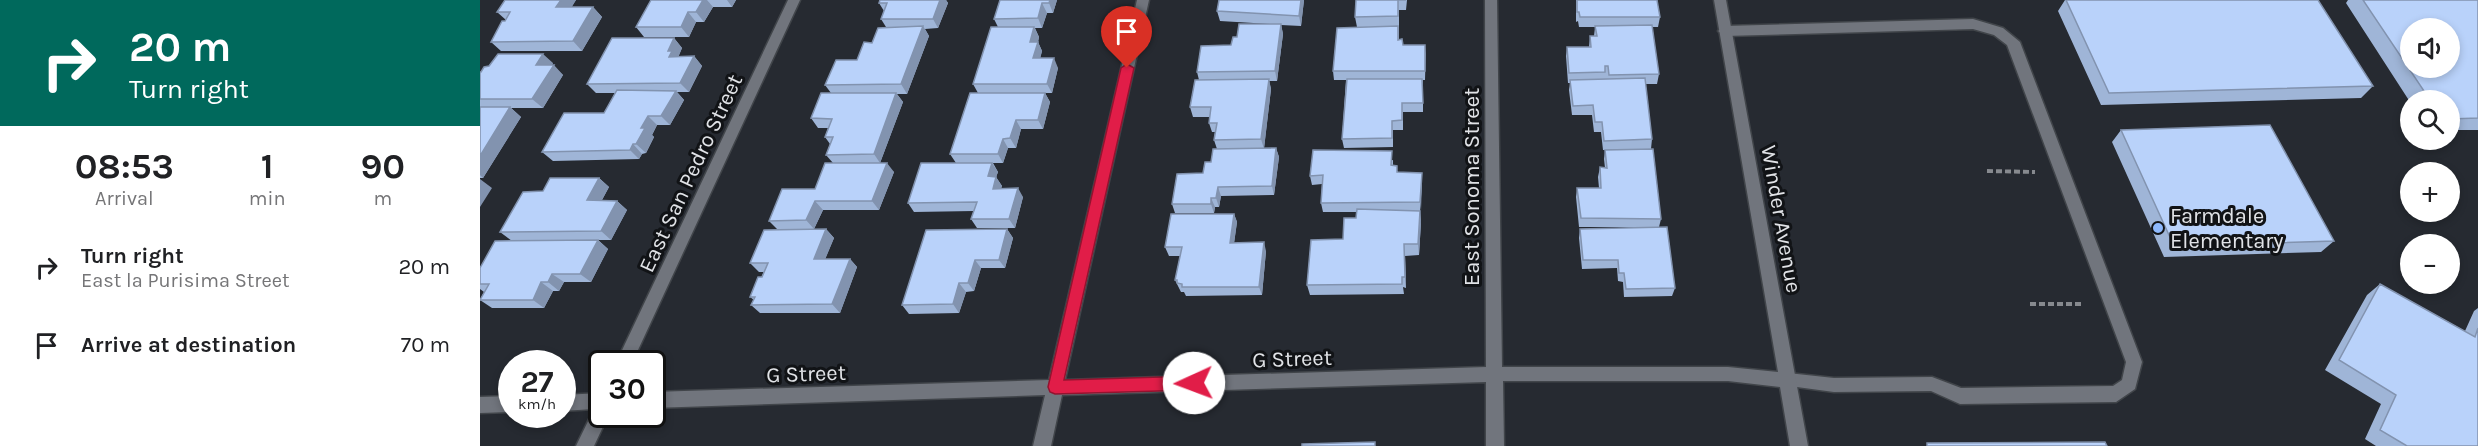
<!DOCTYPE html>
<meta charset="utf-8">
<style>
body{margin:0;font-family:Karla,sans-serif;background:#f2f2f2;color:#202124;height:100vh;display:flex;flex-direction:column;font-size:22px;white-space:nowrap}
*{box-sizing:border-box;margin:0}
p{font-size:20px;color:#757577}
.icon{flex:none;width:33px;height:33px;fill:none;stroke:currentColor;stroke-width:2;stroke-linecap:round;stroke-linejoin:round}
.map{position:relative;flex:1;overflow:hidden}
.panel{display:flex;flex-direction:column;background:#fff;width:480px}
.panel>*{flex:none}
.guide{background:#00695c;color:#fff;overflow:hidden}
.controls{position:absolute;left:1920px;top:18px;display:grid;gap:12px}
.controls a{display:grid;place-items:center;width:60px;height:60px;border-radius:50%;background:#fff;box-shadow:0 3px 9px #0003;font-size:30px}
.speed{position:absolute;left:18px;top:350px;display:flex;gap:12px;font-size:30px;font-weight:700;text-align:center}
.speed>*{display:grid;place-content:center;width:78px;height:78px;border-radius:50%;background:#fff;box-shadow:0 3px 9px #0003;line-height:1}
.speed small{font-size:15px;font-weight:400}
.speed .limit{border:3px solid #111;border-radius:9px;background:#fff;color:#111}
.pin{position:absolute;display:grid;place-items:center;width:51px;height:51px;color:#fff;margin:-62px -26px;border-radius:50% 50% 50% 0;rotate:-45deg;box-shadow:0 0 6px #0007}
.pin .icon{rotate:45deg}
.me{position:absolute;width:66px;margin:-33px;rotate:268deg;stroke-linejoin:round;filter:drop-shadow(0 0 4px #0008)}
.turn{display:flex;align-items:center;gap:21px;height:126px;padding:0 30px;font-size:27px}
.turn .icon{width:78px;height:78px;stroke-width:2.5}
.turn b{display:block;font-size:42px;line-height:51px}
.eta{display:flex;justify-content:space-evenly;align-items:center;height:102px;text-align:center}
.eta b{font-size:36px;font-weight:700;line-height:42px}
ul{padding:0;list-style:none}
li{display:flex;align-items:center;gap:18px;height:78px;padding:0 30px}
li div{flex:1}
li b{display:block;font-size:22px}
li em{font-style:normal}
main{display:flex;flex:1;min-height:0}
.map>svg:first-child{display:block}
</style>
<main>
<section class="panel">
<div class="guide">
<div class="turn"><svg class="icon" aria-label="right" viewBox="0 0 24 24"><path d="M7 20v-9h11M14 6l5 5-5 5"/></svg><div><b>20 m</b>Turn right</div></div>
</div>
<div class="eta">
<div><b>08:53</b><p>Arrival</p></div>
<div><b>1</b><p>min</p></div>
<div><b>90</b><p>m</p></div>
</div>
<ul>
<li><svg class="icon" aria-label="right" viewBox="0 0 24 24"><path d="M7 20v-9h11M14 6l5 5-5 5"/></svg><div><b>Turn right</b><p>East la Purisima Street</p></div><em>20 m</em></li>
<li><svg class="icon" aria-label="arrive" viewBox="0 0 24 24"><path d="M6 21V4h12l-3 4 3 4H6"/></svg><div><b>Arrive at destination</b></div><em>70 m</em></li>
</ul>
</section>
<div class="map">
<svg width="1998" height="446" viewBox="0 0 1998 446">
<rect width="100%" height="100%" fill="#262a31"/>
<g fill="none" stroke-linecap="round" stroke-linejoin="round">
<g stroke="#41454a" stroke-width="3">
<path id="service" d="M1493,19L1523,28L1540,42L1662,362L1655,389L1636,402L1480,404L1451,391L1354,392L1302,385L1300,380L1302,375L1308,373L1354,378L1452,377L1481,388L1633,386L1642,380L1646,362L1527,45L1514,35L1493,29L1245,36L1238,31L1245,26Z"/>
</g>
<g stroke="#41454a" stroke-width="3">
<path id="minor" d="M308,0H320L152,363H136Z
M657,0H669L585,380L1006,367L1005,0H1017L1022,367H1248L1298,372L1234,0H1246L1328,446H1310L1300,387L1248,381H1023L1024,446H1006V382L582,395L571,446H553L565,395L172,408V392L569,380Z
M122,393V414H129L128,416L114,446H96L114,409L82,411V395Z
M32,396V412L0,413V397Z"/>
</g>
<path stroke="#878a8f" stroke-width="4" stroke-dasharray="6 3" stroke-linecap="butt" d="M1507,171L1555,172
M1550,304H1604"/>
<use href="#service" fill="#71757d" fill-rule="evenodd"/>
<use href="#minor" fill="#71757d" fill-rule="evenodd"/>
</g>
<path fill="#9fb5d7" d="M96,0L91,7H113L122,17L102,51H21L11,42L26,20L17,12Z
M171,0H256L252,7H233L224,22H216L209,37H164L156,27Z
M400,0H466L468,3L458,28L445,29L449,36L427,94H417L423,102L400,163L414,172L399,210H343L334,229H297L289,221L335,189L353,163L346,155L350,144L345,137L348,128H338L331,118L351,93L345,85L377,60L406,27L401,19L404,11L399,3Z
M520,0H577L573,13H567L562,28H555L559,37L558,42L562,51L560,58L578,68L572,93H565L570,102L563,129H541L536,148H528L523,163H513L518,172L516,177L522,186L521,188L543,197L535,228H497L491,219L494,211L434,212L428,203L476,163L470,154L498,93L493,84L518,27L514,19Z
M739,0H824L821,26L801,25L803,34L797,81H789L791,89L784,148H796L799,157L794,195L741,196L739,207H735L734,213H695L692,204L723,173L731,162L737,149L734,140L735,132H732L729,123L730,117H713L710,107L719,80L717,72L751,45L757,37L790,24L740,21L737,11Z
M876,0H927L926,10H919V40L923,45H945V80H943V112H923V130H913V147L864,148L862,139L866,80H854L853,71L877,27L875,17Z
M1096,0H1177L1180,17L1178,27H1172L1179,74L1177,84H1165L1172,139L1171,149L1123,150L1121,132H1114L1112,115H1092L1089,90L1090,83H1088L1086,56L1087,47H1109L1110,36H1114L1115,27H1099L1098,21L1096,22Z
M1585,0H1838L1893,86L1881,98L1621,105L1578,11Z
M1868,0H1998V130H1970V100H1930V102L1866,3Z
M194,38L202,48L198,57L214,56L222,66L209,92H197L204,100L190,125H177L172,135L174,137L166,153L162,154L159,159L73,161L62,152L124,113L135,93H116L107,84Z
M73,63L72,65L83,75L63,108H31L41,117L3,178H0V72Z
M1641,130L1854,241L1841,252L1684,257L1632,142Z
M1125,150L1181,219L1179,227L1195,288L1192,296L1144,297L1143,282L1138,281L1137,268L1102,269L1099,238L1100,229L1174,227H1099L1096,197L1097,188H1119L1118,177L1120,167L1125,168L1124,159Z
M913,160V166L918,172L942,173V182L940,211L941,222L939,255L925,256L926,288L923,287L924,294L830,295L827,285L863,239L876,218L877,212H843L841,203L842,184L832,185L830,176Z
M119,178L129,187L122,200L137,201L147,210L131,240H118L128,249L111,282H84L79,291H73L64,308H12L0,300L4,292L0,289V268L32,241L20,232L63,191Z
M754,214L757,222L754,243L786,251L782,295L706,296L704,292H701L695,280L700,256H689L685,247Z
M346,229L354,238L345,259H370L377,267L360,313H280L271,305L274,300L270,297L284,272H279L270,263Z
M527,229L533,238L525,268H501L494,291L486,292L479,313L429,314L422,305Z
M1900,284L1985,331L1994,311L1998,308V446H1896L1885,439L1901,404L1845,370L1887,295Z"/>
<path fill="#8293af" d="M81,0H96L86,17L76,7Z
M223,0H227L233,7L224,22L216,12Z
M247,0H256L252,7Z
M460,0H466L468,3L458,28L453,19Z
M570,0H577L573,13L569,3Z
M821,0H824L821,26L819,16Z
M562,3L567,13L562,28L558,18Z
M113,7L122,17L102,51L93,41Z
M208,12L216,22L209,37L201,27Z
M801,24L803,34L797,81L795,71Z
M443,26L449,36L427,94L421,84Z
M554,27L559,37L558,42L562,51L558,68L553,58L550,42Z
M194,38L202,48L198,58L189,57L188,51Z
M945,45L946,54L945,80Z
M63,54L73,63L66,75L56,65Z
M214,56L222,66L209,92L200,83Z
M574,58L578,68L572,93L567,84Z
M74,65L83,75L63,108L52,99Z
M789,79L791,89L784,149L781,139Z
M196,91L204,100L190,125L181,116Z
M416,93L423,102L400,163L394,154Z
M565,93L570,102L563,129L558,120Z
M30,107L41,117L3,178L0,175V156Z
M168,116L177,125L172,135L174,137L166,153L156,144L161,128Z
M536,120L541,129L536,148L530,138Z
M523,139L528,148L523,163L518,154Z
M153,144L162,154L159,159L150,150Z
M796,148L799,157L794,195L792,186Z
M407,163L414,172L399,210L392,201Z
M512,163L518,172L516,177L522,186L519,198L513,189L508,176Z
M942,173V182L941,211L940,202Z
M119,178L129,187L117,209L107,200Z
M0,179L12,188L0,207Z
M738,187L741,196L739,207L736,198Z
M538,188L543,197L535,228L529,219Z
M731,198L735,207L734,213L731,204Z
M137,201L147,210L131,240L121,231Z
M335,201L343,210L334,229L326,220Z
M940,211L941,222L939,255L938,244Z
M754,214L757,222L753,251L750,243Z
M346,229L354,238L342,267L334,259Z
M527,229L533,238L525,268L519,260Z
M118,240L128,249L111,282L100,274Z
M784,242L786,251L782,295L779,287Z
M924,244L925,256L926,288L925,277Z
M370,259L377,267L360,313L352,304Z
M495,260L501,268L494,291L488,283Z
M72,274L84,282L79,291L68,282Z
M61,282L73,291L64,308L53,300Z
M479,283L486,292L479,313L473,304Z"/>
<path fill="#b9d2fa" stroke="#8293af" stroke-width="1.5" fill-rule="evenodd" d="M25,0H81L76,7H113L93,41L11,42L22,21H25L30,12H17Z
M171,0H223L216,12H208L201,27H156Z
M400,0H460L453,19H401L407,3H399Z
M520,0H570L569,3H562L558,18L514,19Z
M739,0H821L819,16L737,11Z
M876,0H926H918V16L875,17Z
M1097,0H1177L1180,17H1100L1099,12H1097Z
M1586,0H1838L1893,86L1629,93Z
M1883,0H1998V118L1970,119V100H1950ZM1930,28H1970V68H1930Z
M759,24H801L795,71L717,72L721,46L751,45L753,37H757Z
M1172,25L1179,74L1129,75L1128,66H1125V72L1089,73L1087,47H1111L1110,36H1117L1115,26Z
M443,26L421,84L345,85L356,60H377L384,42L392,43L398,28Z
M918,26V40L922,39L923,45H945V71H853L857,28Z
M511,27H554L550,42H558L553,58H574L567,84H493Z
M132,38H194L188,51H192L189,57L214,56L200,83L107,84Z
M18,54H63L56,65H74L52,99H0V72H1L4,67L9,66Z
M1165,78L1172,139L1124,141L1122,122H1115L1113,105L1093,106L1090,80Z
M789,79L781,139L734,140L737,123H729L731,107H710L715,80Z
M867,79H942L943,103H922V120L912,121V138L862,139Z
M137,90L196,91L181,116H168L161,128H165L156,144H153L150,150L62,152L84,113H124Z
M341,93H416L394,154L346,155L353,137H345L352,119L331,118Z
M490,93H565L558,120H536L530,138L523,139L518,154H470Z
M0,107H30L0,156Z
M1790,125L1854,241L1694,246L1641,130Z
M796,148L792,186L738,187L736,198H731V204H692L697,174L723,173L725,162H731L733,149Z
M1173,149L1181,219L1101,218L1097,188H1121L1120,167L1127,168L1125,150Z
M833,150L912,151L911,165L917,166V172L942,173L940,202L841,203L843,175L830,176Z
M345,163H407L392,201H335L326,220L289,221L302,189H335Z
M441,163H512L508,176L516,177L513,189L538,188L529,219H491L497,202L428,203Z
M70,178H119L107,200L137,201L121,231L20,232L43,192L63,191Z
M877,209L940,211L938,244H924L925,277H922V284L827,285L831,240L863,239L864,218H876Z
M691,214H754L750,243L784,242L779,287H702V284L697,283V280H695L702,247H685Z
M1187,227L1195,288L1146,289L1144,273H1139L1138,260H1103L1100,229Z
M346,229L334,259H370L352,304L271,305L275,297H270L278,277H282L288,263H270L284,230Z
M527,229L519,260H495L488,283H479L473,304L422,305L446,230Z
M118,240L100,274H72L68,282H61L53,300H0L9,284H0V268L15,241Z
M1900,284L1995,337L1998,328V446H1927L1900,430L1916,395L1859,360Z
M895,442V446H822V444Z
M1625,442L1627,446H1447V443Z"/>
<path fill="#e11d48" stroke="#92132f" stroke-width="1.5" d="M647,64L654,68L584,380L714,376L719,378L721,383L719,388L714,390L575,394L570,392L568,387L641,68Z"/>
<circle fill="#8eb9fd" stroke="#111316" stroke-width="2" cx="1678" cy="228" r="6"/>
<g text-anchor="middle" stroke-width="6" stroke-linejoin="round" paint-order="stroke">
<g font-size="22" fill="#e1e3e7" stroke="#111316">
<text transform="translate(210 173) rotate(-65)" y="8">East San Pedro Street</text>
<text transform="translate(991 187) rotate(-90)" y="8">East Sonoma Street</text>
<text transform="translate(1302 219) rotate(80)" y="8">Winder Avenue</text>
<text transform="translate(812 358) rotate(-2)" y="8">G Street</text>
<text transform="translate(326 373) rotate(-2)" y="8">G Street</text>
</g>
<g font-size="22" fill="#e1e3e7" stroke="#111316" text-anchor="start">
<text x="1690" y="223">Farmdale<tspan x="1690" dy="25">Elementary</tspan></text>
</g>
</g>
</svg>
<div class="controls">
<a><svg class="icon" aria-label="sound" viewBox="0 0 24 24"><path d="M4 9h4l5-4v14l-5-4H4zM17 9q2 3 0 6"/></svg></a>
<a><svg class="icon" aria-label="search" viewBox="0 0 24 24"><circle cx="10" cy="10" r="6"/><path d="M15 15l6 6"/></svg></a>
<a>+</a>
<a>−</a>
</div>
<div class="speed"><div>27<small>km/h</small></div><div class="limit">30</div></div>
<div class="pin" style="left:647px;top:68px;background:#d93025"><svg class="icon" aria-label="arrive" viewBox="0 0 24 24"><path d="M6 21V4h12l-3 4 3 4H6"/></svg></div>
<svg class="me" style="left:714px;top:383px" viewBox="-20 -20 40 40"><circle r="19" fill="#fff"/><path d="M0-13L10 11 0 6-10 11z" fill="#e11d48"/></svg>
</div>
</main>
